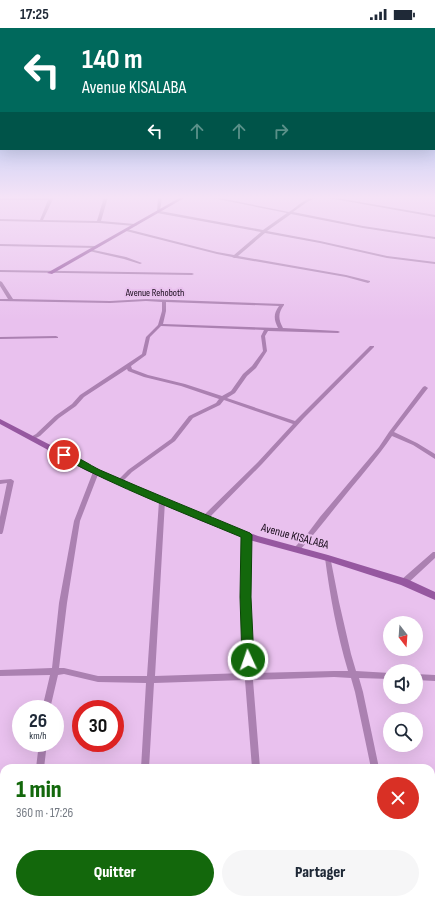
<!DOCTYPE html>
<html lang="fr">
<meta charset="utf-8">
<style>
body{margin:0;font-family:"Sofia Sans Condensed",sans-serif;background:#f6f6f7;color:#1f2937;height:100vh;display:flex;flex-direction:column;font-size:15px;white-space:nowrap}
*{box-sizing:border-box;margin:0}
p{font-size:13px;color:#747a83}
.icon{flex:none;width:22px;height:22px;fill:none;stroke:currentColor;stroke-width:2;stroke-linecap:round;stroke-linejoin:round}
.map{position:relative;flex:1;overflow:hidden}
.drawer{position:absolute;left:0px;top:736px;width:435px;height:140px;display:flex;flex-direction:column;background:#fff;border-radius:12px 12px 0 0;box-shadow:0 4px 16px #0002}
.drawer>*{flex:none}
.guide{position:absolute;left:0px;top:0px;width:435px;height:122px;box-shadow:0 4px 16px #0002;background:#00695c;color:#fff;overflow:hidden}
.needle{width:26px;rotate:163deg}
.tools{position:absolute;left:383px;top:588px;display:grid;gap:8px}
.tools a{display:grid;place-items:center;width:40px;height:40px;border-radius:50%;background:#fff;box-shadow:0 4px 16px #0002;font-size:20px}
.speed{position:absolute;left:12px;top:672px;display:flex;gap:8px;font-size:20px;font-weight:700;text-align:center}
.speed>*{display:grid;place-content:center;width:52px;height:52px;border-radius:50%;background:#fff;box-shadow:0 4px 16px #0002;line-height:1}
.speed small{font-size:10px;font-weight:400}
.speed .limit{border:6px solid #d22;background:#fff;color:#111}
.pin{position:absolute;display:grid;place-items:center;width:34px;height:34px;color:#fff;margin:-17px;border:2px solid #fff;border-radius:50%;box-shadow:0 1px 4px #0007}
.me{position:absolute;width:44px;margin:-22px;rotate:357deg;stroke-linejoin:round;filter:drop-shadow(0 0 3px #0008)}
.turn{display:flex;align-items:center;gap:14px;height:84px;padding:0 16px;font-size:18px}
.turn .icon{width:52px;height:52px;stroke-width:2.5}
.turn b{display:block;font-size:28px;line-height:34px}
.lanes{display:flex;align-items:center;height:38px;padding:0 16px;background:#0003;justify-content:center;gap:20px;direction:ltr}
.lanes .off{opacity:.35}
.round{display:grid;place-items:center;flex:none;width:42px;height:42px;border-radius:21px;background:#f6f6f7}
.summary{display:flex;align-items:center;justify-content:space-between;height:68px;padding:0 16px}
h1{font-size:24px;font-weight:800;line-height:30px;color:#13680c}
.primary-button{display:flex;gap:8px;margin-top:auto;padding:8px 16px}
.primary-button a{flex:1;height:46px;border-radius:24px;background:#13680c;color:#fff;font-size:16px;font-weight:800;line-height:46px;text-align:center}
.primary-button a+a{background:#f6f6f7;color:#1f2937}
.status{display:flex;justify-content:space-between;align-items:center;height:28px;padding:0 20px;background:#fff;direction:ltr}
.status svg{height:11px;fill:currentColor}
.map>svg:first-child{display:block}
</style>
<div class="status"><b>17:25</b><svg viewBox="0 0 49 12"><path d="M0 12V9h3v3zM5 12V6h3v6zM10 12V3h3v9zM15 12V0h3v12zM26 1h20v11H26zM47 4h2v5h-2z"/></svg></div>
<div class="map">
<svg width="435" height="876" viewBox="0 0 435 876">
<rect width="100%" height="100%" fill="#e9c1ee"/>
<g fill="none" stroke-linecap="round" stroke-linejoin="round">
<path fill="#ab81b1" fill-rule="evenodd" d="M49,169H53V171L43,192L97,193L104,169H108L101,193L135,196L137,197L135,198L99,195L0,193V191L40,192L48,172H0V170H49Z
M158,169H162L160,183L263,202L287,185L207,169H215L289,184C298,178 306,169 317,169L307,174L293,184L363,198L435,209V211L363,200L291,186L267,203L320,213L387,228L435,234V236L387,230L320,215L265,205L238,228L346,247L370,253V254L368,255L346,249L236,230H234L232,229L217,226L126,203L125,202L127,201L217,224L234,227L261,204L157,185Z
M323,169H331L435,187V189Z
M0,216L96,218L98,219L96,220L0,218Z
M89,221L126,229L142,235L140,236L124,231L89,223Z
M0,242L192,245L194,246L192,247L0,244Z
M0,253L2,254L13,271L110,273L146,271L284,276V277C278,285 278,291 283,300L338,303L340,304L338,305L268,303L265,308L267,323L256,340L247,348L235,365L227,370L295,393L370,318H374V319L304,390L262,436L206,493H202L201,491L202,489L258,434L293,396L224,372L220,377L193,390L175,413L132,444L122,454H118L117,453L128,442L171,411L189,388L216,375L219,371L181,358L144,349L128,343L127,341L84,369L76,378L59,390L40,408L34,411H30L29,410L36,406L55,388L72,376L80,367L142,326L146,309L158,297L162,283V274L146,273L110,275L0,273V271H8L0,258ZM166,274L279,278C273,286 274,292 278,300L163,296L166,283ZM161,298L264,302L261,308L263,323L252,338L243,346L231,363L222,368L185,356L148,347L132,341L131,338L146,327L150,309Z
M56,308L58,309V310L0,311V309Z
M425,358L428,360L394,404L417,415L435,426V431L413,417L392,408C377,430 359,450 343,470C328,488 315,506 299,523H295L294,521L295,519L308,505L320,489L379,419L389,404L423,359Z
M96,442L99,444L80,493L67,575L59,640H64L98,648H147L159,473L160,471H164L165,473L155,648L245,645L241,569L244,507L245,505H249L250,507L249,569L253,645L334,643H348C337,606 330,568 325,530L326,528H330L339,574L351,626L356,643L390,645V651L359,650L363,664L379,740H371L355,664L351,650L334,649L253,652L260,740H252L245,652L154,655L149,740H141L146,655L98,654L64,646L58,647L50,681H42L50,647L0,648V642L52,640L59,575L74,493L93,444Z
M11,451L14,453L3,504L2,506H0V489L7,455L0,456V452Z
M433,524H435V530L407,556L404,557L401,556L400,554L401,552Z
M416,646L435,647V653L416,652Z
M39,715H47L44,740H36Z
M11,872H21V876H11Z
M133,872H143V876H133Z
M261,872H271V876H261Z
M397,872H407V876H397Z"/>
<path fill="#9658a0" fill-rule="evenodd" d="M181,169H186L52,246L47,245Z
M0,391L93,439L207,489L258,508L328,527L407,551L435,564V572L401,557L327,533L253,513L201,493L87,443L0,396Z"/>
</g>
<linearGradient id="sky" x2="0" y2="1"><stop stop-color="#7cafef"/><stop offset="0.58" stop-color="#f5e3f7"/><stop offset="1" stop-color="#f5e3f7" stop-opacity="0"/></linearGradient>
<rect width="435" height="292" fill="url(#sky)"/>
<path fill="#13680c" stroke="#0c4408" d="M61,425C70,423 91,438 100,442C150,464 200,484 250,505L252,507L251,569L254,632L252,636L248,637L244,636L242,632L240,569L241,509C181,484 119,460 61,429L60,427Z"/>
<g text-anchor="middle" stroke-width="4" stroke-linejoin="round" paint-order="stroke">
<g font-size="10" fill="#170a19" stroke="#e9c1ee">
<text x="155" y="268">Avenue Rehoboth</text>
</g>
<g font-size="12" fill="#170a19" stroke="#e9c1ee">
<text transform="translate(295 508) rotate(15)" y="4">Avenue KISALABA</text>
</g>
</g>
</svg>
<div class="tools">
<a><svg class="needle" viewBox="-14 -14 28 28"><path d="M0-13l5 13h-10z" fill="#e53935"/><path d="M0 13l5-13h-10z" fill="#747a83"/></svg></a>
<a><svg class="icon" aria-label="sound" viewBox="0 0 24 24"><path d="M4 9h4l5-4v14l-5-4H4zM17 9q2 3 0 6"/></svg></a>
<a><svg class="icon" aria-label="search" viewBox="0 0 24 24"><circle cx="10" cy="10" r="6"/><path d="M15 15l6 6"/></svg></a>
</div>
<div class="speed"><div>26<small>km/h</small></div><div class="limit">30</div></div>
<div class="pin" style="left:64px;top:427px;background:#d93025"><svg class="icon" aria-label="arrive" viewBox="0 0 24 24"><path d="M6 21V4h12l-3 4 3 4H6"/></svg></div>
<svg class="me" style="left:248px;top:632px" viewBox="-20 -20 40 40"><circle r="17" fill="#13680c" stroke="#fff" stroke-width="3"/><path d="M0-11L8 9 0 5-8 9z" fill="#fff"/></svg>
<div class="guide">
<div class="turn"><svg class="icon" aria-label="left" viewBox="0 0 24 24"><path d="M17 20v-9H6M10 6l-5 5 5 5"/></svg><div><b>140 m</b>Avenue KISALABA</div></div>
<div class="lanes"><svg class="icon" aria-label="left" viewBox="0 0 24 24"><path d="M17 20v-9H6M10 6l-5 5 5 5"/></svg><svg class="icon off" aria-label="ahead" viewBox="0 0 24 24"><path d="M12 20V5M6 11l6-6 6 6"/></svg><svg class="icon off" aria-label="ahead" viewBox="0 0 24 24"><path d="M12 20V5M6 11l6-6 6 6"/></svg><svg class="icon off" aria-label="right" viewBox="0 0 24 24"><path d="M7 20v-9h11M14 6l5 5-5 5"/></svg></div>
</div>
<section class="drawer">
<div class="summary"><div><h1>1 min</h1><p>360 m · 17:26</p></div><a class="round" style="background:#d93025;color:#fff"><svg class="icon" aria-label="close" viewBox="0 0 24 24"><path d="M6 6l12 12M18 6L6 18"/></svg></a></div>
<div class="primary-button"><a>Quitter</a><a>Partager</a></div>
</section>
</div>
